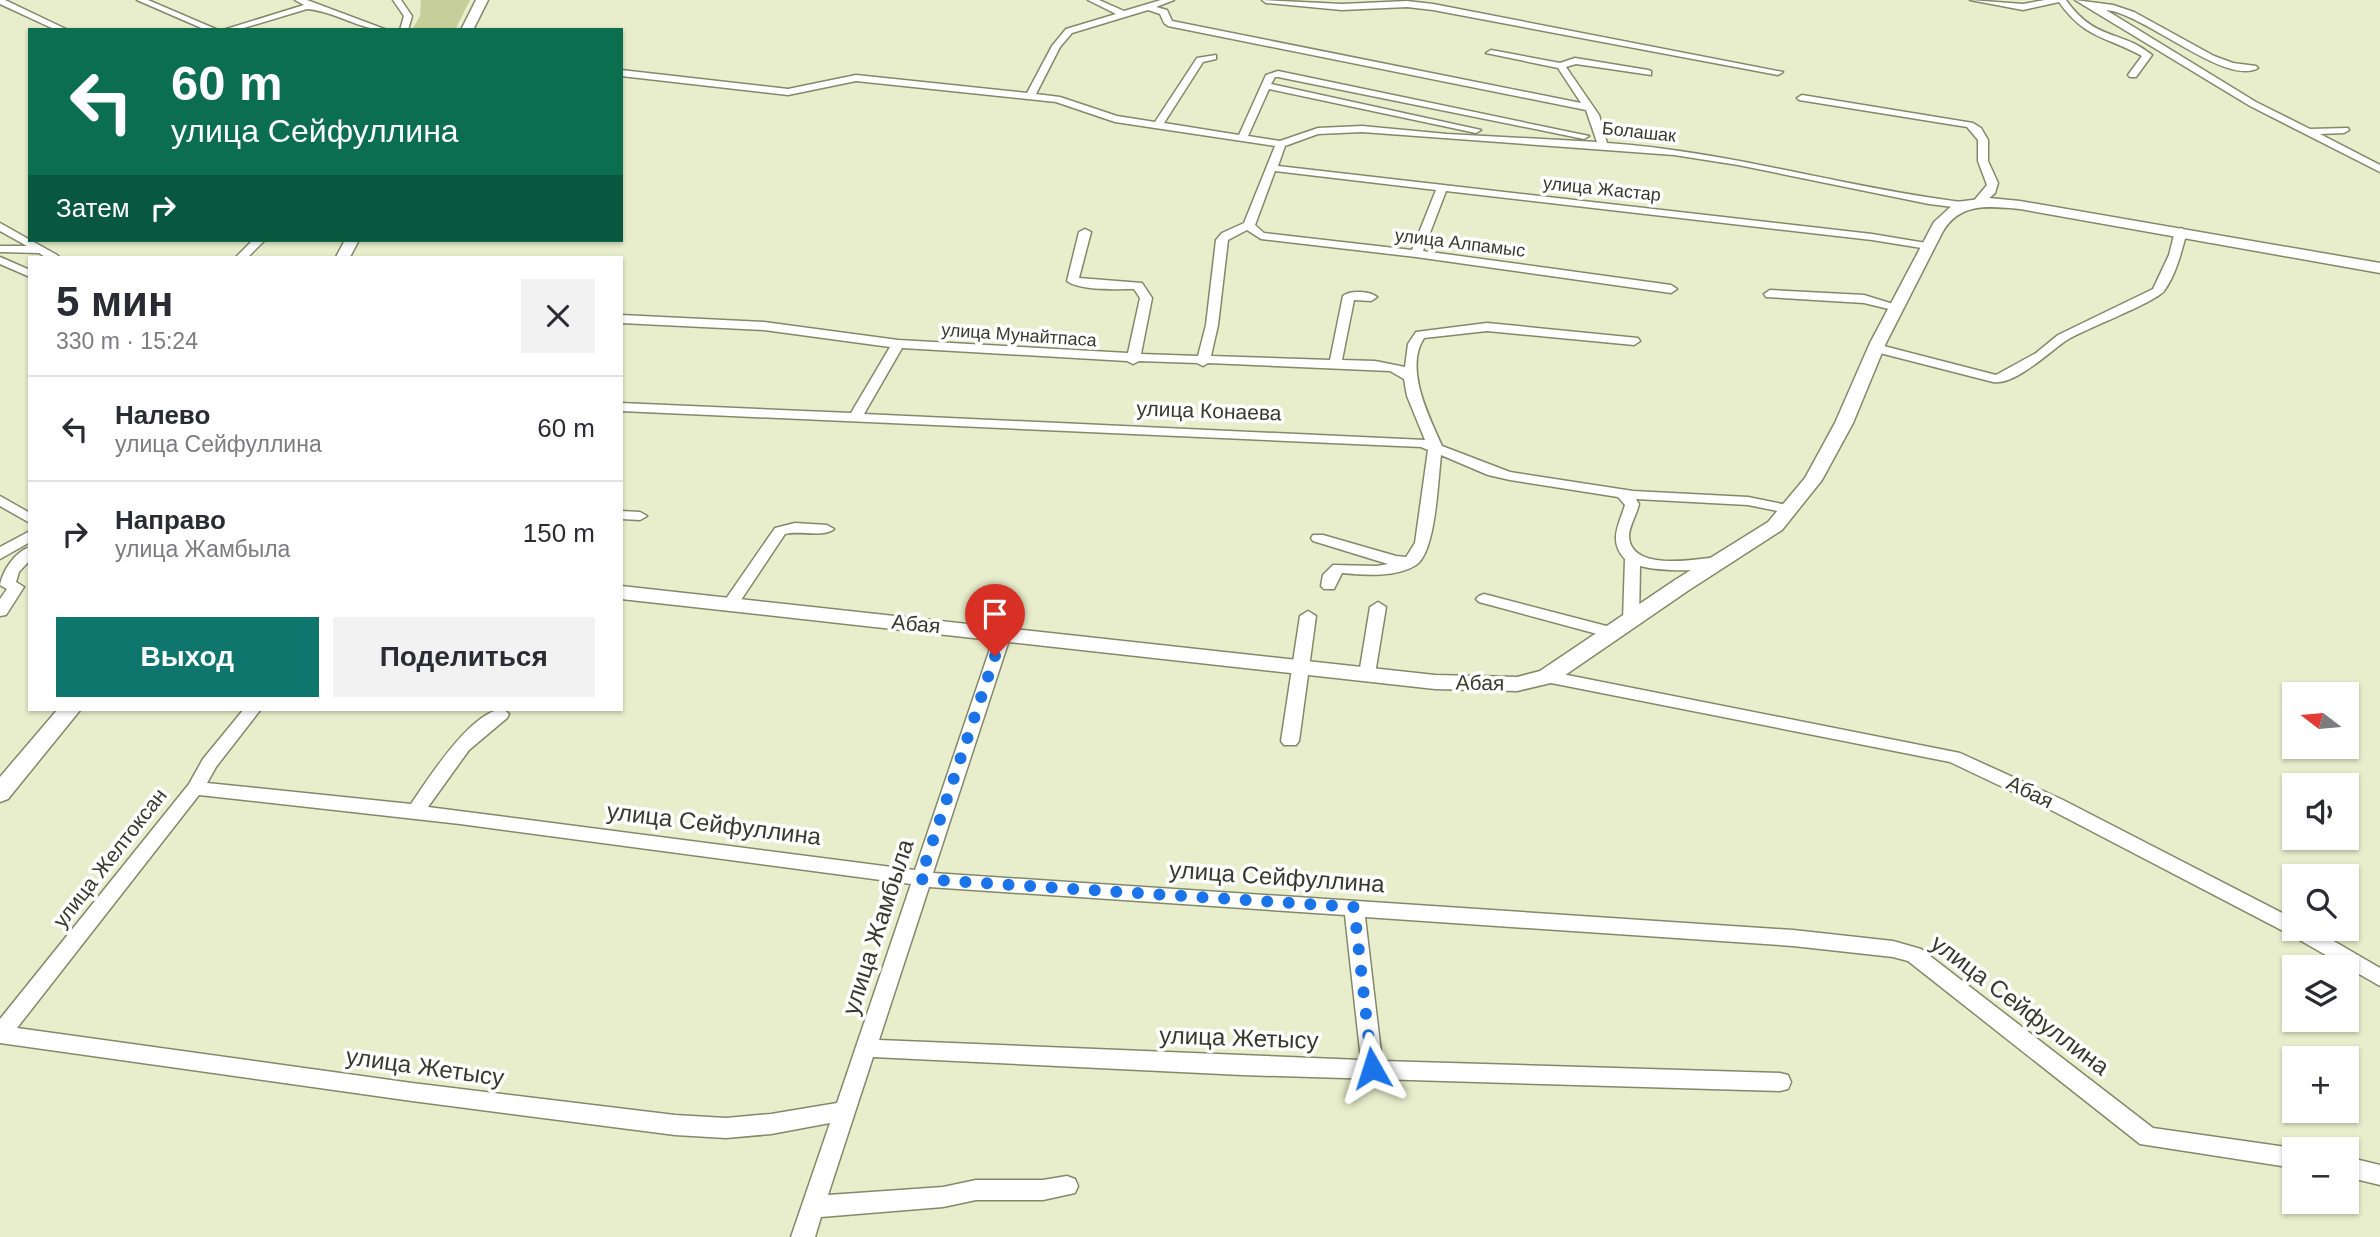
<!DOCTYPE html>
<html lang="ru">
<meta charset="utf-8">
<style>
body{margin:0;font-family:Arial,sans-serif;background:#f2f2f3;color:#2b2b33;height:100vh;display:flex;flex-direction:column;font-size:26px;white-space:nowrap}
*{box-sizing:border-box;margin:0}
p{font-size:23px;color:#7c7c81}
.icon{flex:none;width:38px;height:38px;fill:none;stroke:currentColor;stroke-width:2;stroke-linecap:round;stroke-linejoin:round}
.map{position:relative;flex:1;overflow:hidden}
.details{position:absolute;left:28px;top:256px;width:595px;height:455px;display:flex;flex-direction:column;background:#fff;border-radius:0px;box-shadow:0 2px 5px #0004}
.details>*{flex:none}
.banner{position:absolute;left:28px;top:28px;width:595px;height:214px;border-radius:0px;box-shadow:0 2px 5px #0004;background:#0b6e4f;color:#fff;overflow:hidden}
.needle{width:46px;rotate:286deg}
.tools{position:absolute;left:2282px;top:682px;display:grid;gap:14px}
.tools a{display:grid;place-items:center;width:77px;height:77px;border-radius:0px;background:#fff;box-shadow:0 2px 5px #0004;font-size:35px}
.pin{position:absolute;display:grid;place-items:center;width:60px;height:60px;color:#fff;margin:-72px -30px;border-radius:50% 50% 50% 0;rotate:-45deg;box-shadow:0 0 7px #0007}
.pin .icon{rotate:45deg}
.me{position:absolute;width:77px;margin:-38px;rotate:354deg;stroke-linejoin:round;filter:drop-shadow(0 0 5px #0008)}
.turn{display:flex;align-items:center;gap:24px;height:147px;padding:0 28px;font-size:32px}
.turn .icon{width:91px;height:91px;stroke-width:2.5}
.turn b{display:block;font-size:49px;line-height:60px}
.then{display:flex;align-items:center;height:66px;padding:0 28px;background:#0003;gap:14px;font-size:26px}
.round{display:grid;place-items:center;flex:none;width:74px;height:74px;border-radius:0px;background:#f2f2f3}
.overview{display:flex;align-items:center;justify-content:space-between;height:119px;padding:0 28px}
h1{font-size:42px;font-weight:800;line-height:52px}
.button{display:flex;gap:14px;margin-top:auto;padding:14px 28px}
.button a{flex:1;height:80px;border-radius:0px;background:#0f766e;color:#fff;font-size:28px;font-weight:800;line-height:80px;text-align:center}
.button a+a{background:#f2f2f3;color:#2b2b33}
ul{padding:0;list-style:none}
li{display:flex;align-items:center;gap:21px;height:105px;padding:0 28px;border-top:2px solid #e1e1e2}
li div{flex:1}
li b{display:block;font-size:26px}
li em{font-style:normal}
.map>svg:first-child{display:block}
</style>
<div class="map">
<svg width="2380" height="1237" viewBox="0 0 2380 1237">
<rect width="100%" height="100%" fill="#e8eecc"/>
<path fill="#c6ce99" d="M421,0H470L455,30H412L420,16Z"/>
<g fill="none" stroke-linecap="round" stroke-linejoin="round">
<g stroke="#84886a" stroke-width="3">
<path id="street" d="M0,0H5L68,30H56L0,4Z
M137,0H148L218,30H206Z
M295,0H307L387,30C359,30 335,11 307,9L237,30H223L304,5Z
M393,0H401L412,16L408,30H400L404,16Z
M1088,0H1099L1124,11L1161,0H1174L1156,7L1167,10L1172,21L1581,103L1558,68L1486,53L1491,50L1560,63L1575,58L1648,70L1651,71V75L1576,64L1566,67L1599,115L1607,143C1727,151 1842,187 1961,202L1966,205L1961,208L1929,204L1738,165L1674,155L1362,132L1318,134L1285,146L1278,166L1872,234L1932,244L1934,246L1928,249L1872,240L1446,191L1423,251L1671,285L1677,289L1671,293L1416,257L1261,239L1247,230L1228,240L1218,325L1211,356L1330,360L1343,296C1350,290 1370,291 1377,297L1371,301L1354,300L1342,360L1375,361L1405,367L1408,344L1416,332L1487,323L1638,338L1640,341L1634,345L1487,331L1424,338C1404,369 1429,416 1442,446L1510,472L1633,491L1748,497L1792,506L1794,509L1792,512L1787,513L1748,505L1636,499L1639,504C1637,514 1629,526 1629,536C1630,573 1700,559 1723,556L1731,561C1717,574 1658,571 1640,566L1639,620L1631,625L1623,620L1625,559C1608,541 1619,525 1625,505L1618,497L1510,480L1488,475L1441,455C1438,479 1436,552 1416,565C1395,578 1365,575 1342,573L1334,589H1324L1321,586L1323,575L1333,565L1377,566L1388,564L1313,541L1311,538L1313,535H1323L1396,556L1406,557L1415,543L1428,450L1421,447L621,411V403L851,413L890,347L764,330L621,323V315L764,322L898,340L1128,353L1140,298L1134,289C1117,289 1081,291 1067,281L1079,232L1085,229L1091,232L1079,278L1142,283L1152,298L1141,354L1198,356L1206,325L1216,240L1222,233L1244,223L1275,146L1115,122L1056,102L856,81L788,95L621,76V70L788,89L856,75L1027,93L1052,46L1066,29L1116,14ZM1148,10L1160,14L1164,23L1168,26L1586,110L1597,142L1447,134L1362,126L1318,128L1280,141L1248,136L1269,89L1476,133L1481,130L1271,84L1275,77H1278L1584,139L1589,136L1278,71L1266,75L1239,135L1164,123L1203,62L1216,59V55L1197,58L1155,122L1117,116L1060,97L1036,94L1060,47L1072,33ZM1275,171L1436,190L1412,250L1264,233L1255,225ZM902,348L1127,361L1133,364L1139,361L1197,363L1203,366L1208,363L1390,371L1404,379L1407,396L1425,440L864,414Z
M1262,0L1342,4L1407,1L1433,4L1783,72L1778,75L1433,10L1407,7L1342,10L1266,3Z
M1970,0L2023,4L2045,0H2066C2096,42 2120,29 2152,55L2136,77H2130L2128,75L2142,56C2106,36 2085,39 2059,2L2023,10Z
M2075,0L2113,5L2134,12L2214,56L2233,63L2256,66L2258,68C2226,87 2144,13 2106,10L2256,102L2310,129L2348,128L2349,130L2344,133L2320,134L2380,165V172L2250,106Z
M1802,95L1973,123L1981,128L1988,140V161L1998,183L1995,193L1981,205L1972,203L1987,185L1978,161V140L1967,127L1799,100L1797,98Z
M0,223L57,255L59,257H45L39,253L0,252V246H27L0,231Z
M2181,228L2187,231C2182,250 2176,275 2164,291C2154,303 2085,329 2067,340C2050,351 2015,386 1993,382L1872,351L1870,348L1876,344L1996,375L2036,353L2058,335L2153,289L2169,255L2175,231Z
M253,240H265L248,257H236Z
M0,257L30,270V277L0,264Z
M1770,290L1864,295L1903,307L1897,311L1864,303L1766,297L1764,294Z
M0,496L30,513V523L0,506Z
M621,511L640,512L647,516L640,520L621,519Z
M795,523L827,525L834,529C823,538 800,530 785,534L737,606H725L723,603L775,528Z
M30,531V542L0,559V547Z
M30,547V560L19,572L16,582L24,587L6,615L0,616V599L7,589L0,585C3,570 15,552 30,547Z
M1484,594L1618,629L1620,633L1612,638L1479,602L1476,599L1479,596Z
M1378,602L1386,607L1375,674L1367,679L1359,674L1370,607Z
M1308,611L1316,616L1299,741L1296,745H1284L1281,741L1300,616Z
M1003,629L1011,634L933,873L1793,930L1893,941L1921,949L2153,1128L2294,1148L2299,1150H2294V1168L2140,1144L1908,961L1893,957L1793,946L1365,917L1382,1061L1780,1073L1788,1075L1791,1082L1788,1089L1780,1091L1242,1075L873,1057L828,1195L943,1187L976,1180H1043L1067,1176L1075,1179L1078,1186L1075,1193L1043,1200H976L943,1207L821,1217L815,1237H791L830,1123L771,1134L726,1138L675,1135L412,1101L0,1043V1019L189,784L203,759L244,709H261L216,767L207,783L411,804C428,779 471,711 503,709L509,714L507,718L469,750L428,807L915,870L995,634ZM199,795L460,824L911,884L837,1103L771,1114L726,1118L675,1115L412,1083L17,1028ZM929,887L1345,915L1361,1060L879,1040Z
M1547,671L1960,753L2063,800L2294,919V929H2313L2380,968V986L2289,934L2051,810L1950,762L1541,681L1539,677Z
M2347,1157L2380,1165V1185L2347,1177Z"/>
</g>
<g stroke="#84886a" stroke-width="3">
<path id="secondary" d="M476,0H488L473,30H461Z
M1989,198L2020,201L2380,263V273L2020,209C1989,206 1959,202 1942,233L1886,343L1853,423L1822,480L1782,530L1689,590L1555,682L1517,691L1435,689L621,599V586L1435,675L1517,677L1540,671L1675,580L1768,522L1805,478L1835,423L1870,343L1934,222L1956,202Z
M345,240H359L350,257H336Z
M58,709H81L8,799L0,802V777Z"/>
</g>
<use href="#street" fill="#fff" fill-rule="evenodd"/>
<use href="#secondary" fill="#fff" fill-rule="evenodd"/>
</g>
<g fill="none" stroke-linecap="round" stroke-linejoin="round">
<path stroke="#1a73e8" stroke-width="12" stroke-dasharray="0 21.6" d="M995,656L920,879L1354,907L1372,1068"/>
</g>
<g text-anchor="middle" stroke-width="7" stroke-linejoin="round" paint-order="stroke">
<g font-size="18" fill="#383a2d" stroke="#fff">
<text transform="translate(1639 132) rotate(6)" y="6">Болашак</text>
<text transform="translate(1602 189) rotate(6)" y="6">улица Жастар</text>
<text transform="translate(1460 243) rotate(7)" y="6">улица Алпамыс</text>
<text transform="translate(1019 335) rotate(4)" y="6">улица Мунайтпаса</text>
</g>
<g font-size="21" fill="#383a2d" stroke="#fff">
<text transform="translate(1209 411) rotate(2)" y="7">улица Конаева</text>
<text transform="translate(916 624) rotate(6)" y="7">Абая</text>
<text transform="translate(1480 683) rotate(1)" y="7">Абая</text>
<text transform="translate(2030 792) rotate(26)" y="7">Абая</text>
<text transform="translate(110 858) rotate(-52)" y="7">улица Желтоксан</text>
</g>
<g font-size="24" fill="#383a2d" stroke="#fff">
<text transform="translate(714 824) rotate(7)" y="8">улица Сейфуллина</text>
<text transform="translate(1277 877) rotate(4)" y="8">улица Сейфуллина</text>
<text transform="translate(878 927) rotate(-72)" y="8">улица Жамбыла</text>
<text transform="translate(2020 1005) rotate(37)" y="8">улица Сейфуллина</text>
<text transform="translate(1239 1038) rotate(2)" y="8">улица Жетысу</text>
<text transform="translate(425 1067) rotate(8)" y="8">улица Жетысу</text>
</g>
</g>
</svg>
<div class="tools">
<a><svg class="needle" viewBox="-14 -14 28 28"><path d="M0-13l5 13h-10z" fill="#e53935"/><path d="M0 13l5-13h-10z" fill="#7c7c81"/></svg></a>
<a><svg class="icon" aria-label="sound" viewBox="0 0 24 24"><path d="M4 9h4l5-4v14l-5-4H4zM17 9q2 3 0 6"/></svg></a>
<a><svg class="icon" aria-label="search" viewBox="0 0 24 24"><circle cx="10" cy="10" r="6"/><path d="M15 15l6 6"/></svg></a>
<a><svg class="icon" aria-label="layers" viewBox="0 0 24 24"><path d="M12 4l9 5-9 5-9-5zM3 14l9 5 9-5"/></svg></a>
<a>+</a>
<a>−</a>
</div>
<div class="pin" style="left:995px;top:656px;background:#d93025"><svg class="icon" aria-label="arrive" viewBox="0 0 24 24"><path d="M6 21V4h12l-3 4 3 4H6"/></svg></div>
<svg class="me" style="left:1372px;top:1068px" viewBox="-20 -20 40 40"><path d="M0-17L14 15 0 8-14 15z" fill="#1a73e8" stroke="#fff" stroke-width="4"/></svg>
<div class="banner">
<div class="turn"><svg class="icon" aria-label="left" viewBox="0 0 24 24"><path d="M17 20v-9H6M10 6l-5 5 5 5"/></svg><div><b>60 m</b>улица Сейфуллина</div></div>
<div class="then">Затем<svg class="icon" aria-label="right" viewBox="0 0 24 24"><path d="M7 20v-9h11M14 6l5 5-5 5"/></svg></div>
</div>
<section class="details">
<div class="overview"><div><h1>5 мин</h1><p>330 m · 15:24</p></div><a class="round"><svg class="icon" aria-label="close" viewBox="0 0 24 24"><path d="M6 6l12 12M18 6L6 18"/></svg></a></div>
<ul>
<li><svg class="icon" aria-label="left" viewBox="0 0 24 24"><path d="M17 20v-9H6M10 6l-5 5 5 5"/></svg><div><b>Налево</b><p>улица Сейфуллина</p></div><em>60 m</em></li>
<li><svg class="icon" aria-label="right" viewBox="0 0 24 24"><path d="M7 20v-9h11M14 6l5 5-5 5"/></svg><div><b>Направо</b><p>улица Жамбыла</p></div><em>150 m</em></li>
</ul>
<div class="button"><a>Выход</a><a>Поделиться</a></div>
</section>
</div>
